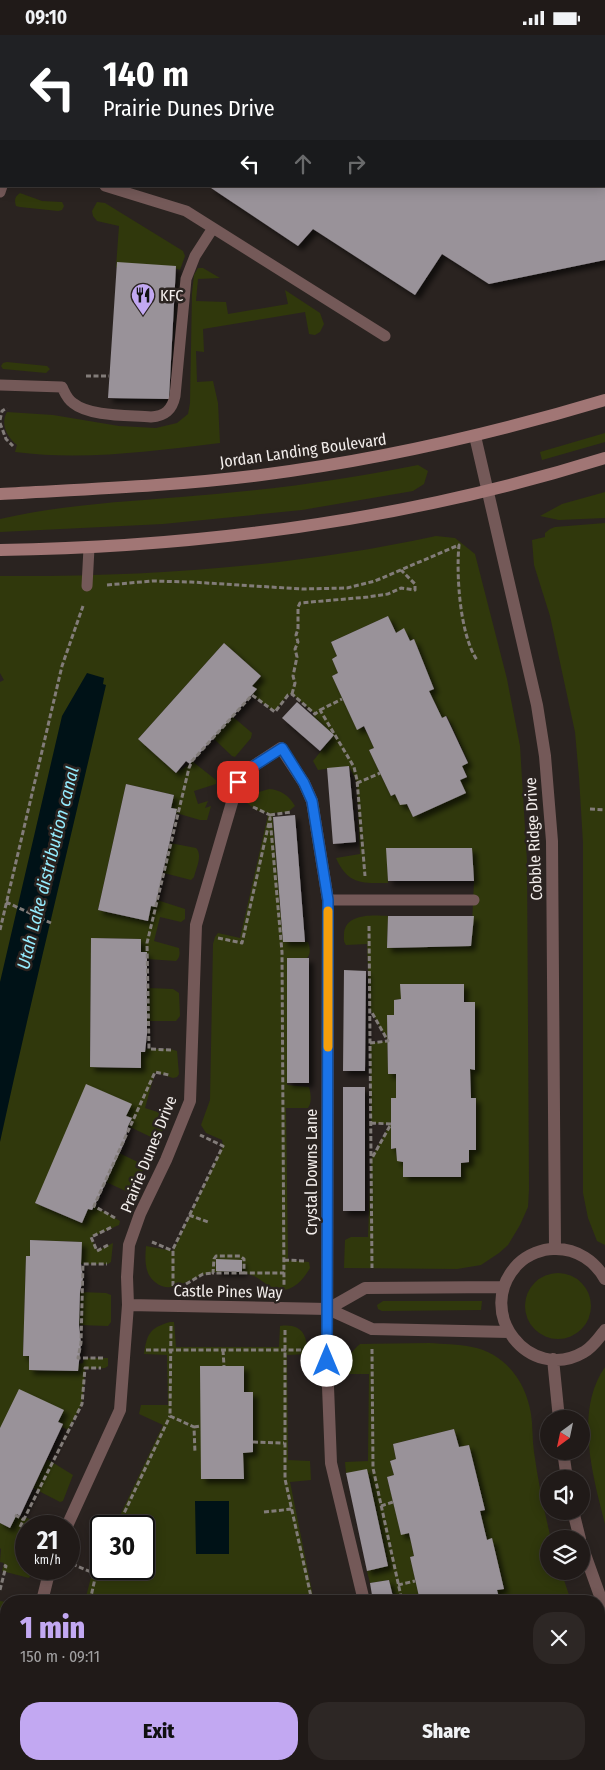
<!DOCTYPE html>
<meta charset="utf-8">
<style>
body{margin:0;font-family:"Fira Sans Condensed",sans-serif;background:#2d2725;color:#f1f3f6;height:100vh;display:flex;flex-direction:column;font-size:19px;white-space:nowrap}
*{box-sizing:border-box;margin:0}
p{font-size:16px;color:#a2a1a2}
.icon{flex:none;width:28px;height:28px;fill:none;stroke:currentColor;stroke-width:2;stroke-linecap:round;stroke-linejoin:round}
.map{position:relative;flex:1;overflow:hidden}
.side{position:absolute;left:0px;top:1560px;width:605px;height:175px;display:flex;flex-direction:column;background:#201a18;border-radius:20px 20px 0 0;box-shadow:0 2px 12px #0003,0 0 0 1px #3d3837}
.side>*{flex:none}
.banner{position:absolute;left:0px;top:0px;width:605px;height:152px;box-shadow:0 2px 12px #0003,0 0 0 1px #3d3837;background:#202124;color:#fff;overflow:hidden}
.needle{width:32px;rotate:213deg}
.tools{position:absolute;left:540px;top:1375px;display:grid;gap:10px}
.tools a{display:grid;place-items:center;width:50px;height:50px;border-radius:50%;background:#201a18;box-shadow:0 2px 12px #0003,0 0 0 1px #3d3837;font-size:25px}
.speed{position:absolute;left:15px;top:1480px;display:flex;gap:10px;font-size:25px;font-weight:700;text-align:center}
.speed>*{display:grid;place-content:center;width:65px;height:65px;border-radius:50%;background:#201a18;box-shadow:0 2px 12px #0003,0 0 0 1px #3d3837;line-height:1}
.speed small{font-size:12px;font-weight:400}
.speed .limit{border:2px solid #111;border-radius:8px;background:#fff;color:#111}
.pin{position:absolute;display:grid;place-items:center;width:42px;height:42px;color:#fff;margin:-21px;border-radius:10px;box-shadow:0 2px 8px #0006}
.me{position:absolute;width:55px;margin:-28px;rotate:0deg;stroke-linejoin:round;filter:drop-shadow(0 0 4px #0008)}
.turn{display:flex;align-items:center;gap:18px;height:105px;padding:0 20px;font-size:22px}
.turn .icon{width:65px;height:65px;stroke-width:2.5}
.turn b{display:block;font-size:35px;line-height:42px}
.lanes{display:flex;align-items:center;height:48px;padding:0 20px;background:#0003;justify-content:center;gap:25px;direction:ltr}
.lanes .off{opacity:.35}
.round{display:grid;place-items:center;flex:none;width:52px;height:52px;border-radius:20px;background:#2d2725}
.head{display:flex;align-items:center;justify-content:space-between;height:85px;padding:0 20px}
h1{font-size:30px;font-weight:800;line-height:38px;color:#c2a8f2}
.action{display:flex;gap:10px;margin-top:auto;padding:10px 20px}
.action a{flex:1;height:58px;border-radius:20px;background:#c2a8f2;color:#111;font-size:20px;font-weight:800;line-height:58px;text-align:center}
.action a+a{background:#2d2725;color:#f1f3f6}
.status{display:flex;justify-content:space-between;align-items:center;height:35px;padding:0 25px;background:#201a18;direction:ltr}
.status svg{height:14px;fill:currentColor}
.map>svg:first-child{display:block}
</style>
<div class="status"><b>09:10</b><svg viewBox="0 0 49 12"><path d="M0 12V9h3v3zM5 12V6h3v6zM10 12V3h3v9zM15 12V0h3v12zM26 1h20v11H26zM47 4h2v5h-2z"/></svg></div>
<div class="map">
<svg width="605" height="1735" viewBox="0 0 605 1735">
<defs>
<filter id="shadow"><feDropShadow dx="4.5" dy="4.5" stdDeviation="2.5" flood-color="#0009"/></filter>
</defs>
<rect width="100%" height="100%" fill="#2a2320"/>
<path fill="#30380c" fill-rule="evenodd" d="M20,158L42,166L62,167L64,171L62,175L58,176L20,172L16,171C14,165 15,161 20,158Z
M97,167L105,168L183,216L185,221L180,235L176,234L116,232L119,191L97,186L93,181L92,176Z
M198,233H203L220,243L198,244L196,266L226,267L228,279L288,269L285,255L320,278L324,289L320,297L315,300L309,299L305,277L203,294L204,317L196,316L197,347L213,346L218,368L220,408C151,416 84,426 15,417L17,410C7,402 0,389 7,377L53,380L119,391L156,393L177,388L188,379L190,368L192,258L194,240Z
M7,327L47,331L50,334L46,338L3,334L1,331L3,328Z
M605,398V407L542,425L540,417Z
M418,430L428,436L424,449L413,456L302,475L163,489L0,497V484C60,470 120,467 181,462C261,456 339,446 418,430Z
M605,457V483L559,485L540,481L562,469Z
M605,488V1210L597,1206L588,1183L583,1158V808L579,742L575,697L550,581L534,530L532,505L545,502V498L550,494L555,492Z
M436,501L455,503L475,519L507,644L520,711L527,826L529,1154L528,1172L520,1190L508,1210L499,1218L481,1230L457,1234L344,1233L345,1205L351,1202H368L371,1124L390,1089L371,1088L370,1008L388,1006L370,974L367,909L346,910C343,906 344,903 344,899C345,878 373,880 388,881L387,913L471,911L474,846L472,813H387L388,848C362,848 348,850 336,823L360,819L357,748L349,731L318,735L313,726L334,700L313,681L315,679L292,659L288,660L276,674L272,675L252,660L257,654L252,651L261,641L224,608L138,704L176,738L190,729L192,726L216,745V749L194,756L198,769L208,766L205,773L211,771L207,785H200L176,778L177,774L171,773L174,760L126,749L98,875L147,886L151,871H155L157,865L185,874V884L181,887L160,882L154,906L179,913C180,919 180,922 176,926L147,924V917H141V904L91,903L90,1032L141,1033V1017H145L146,1014H170L177,1016L179,1039L177,1042L173,1043L155,1037L145,1073L164,1079L167,1082L160,1103H153L128,1091L132,1083L126,1081L131,1069L35,1168L82,1188L88,1174L92,1175L94,1171L120,1186L119,1190L91,1202L97,1216L113,1208L111,1227L108,1229H81V1207L31,1205L30,1221H26L23,1321H29V1335L78,1336V1329L83,1328L84,1323H108V1331L105,1333L85,1334L82,1369L68,1395L62,1392L63,1389L58,1387L63,1376L0,1393V647L4,645L0,638V541C146,542 293,532 436,501ZM388,581L396,598L404,594L410,606L414,604L434,654L429,656L442,683L447,681L468,727L462,731L467,742L460,745L465,758L413,782L407,769L395,759L391,761L369,715L374,713L364,692L357,694L332,641L338,638L332,624L337,621L331,607ZM401,949H463L465,967H475V1034H470L471,1063L476,1064V1115H469V1127L461,1128V1142H403V1127L397,1125L396,1113L391,1114V1063H396V1039H388L387,980H394V965L401,964Z
M232,681L252,698L251,703L235,722L232,721L212,702Z
M269,754C282,755 289,761 295,771L288,777L272,778L283,906L308,907C310,913 311,918 307,923H287V1050L309,1052C311,1059 312,1067 308,1073H286L288,1223L285,1225L309,1227L310,1233C302,1247 288,1262 270,1252C265,1248 260,1244 254,1241C242,1236 217,1235 205,1239C189,1243 171,1261 155,1247C144,1239 145,1223 146,1211L173,1216L223,1111L222,1105L206,1098L201,1090L210,1065L213,909L215,902L218,898L240,903L268,780V778L256,775L247,768L259,757Z
M170,808L196,813C203,820 196,833 194,842L191,845L164,838Z
M148,953L173,954L179,958L180,981L176,986H146Z
M119,1118L142,1129L144,1135L133,1157L130,1158L106,1147Z
M525 1271a33 33 0 1 1 66 0a33 33 0 1 1-66 0Z
M80,1257L106,1258L111,1260V1287L108,1291L79,1290Z
M383,1266H482L481,1275L382,1276L378,1274L377,1270Z
M170,1287H174L176,1312H279L280,1291C302,1288 307,1300 308,1319L287,1320L288,1425L310,1426L311,1445L290,1447L314,1566H85L93,1534L101,1520V1534H144V1491H115L163,1390L139,1379L141,1370H168L167,1320L144,1319C147,1298 150,1293 170,1287Z
M429,1308C443,1309 458,1309 472,1312C505,1318 526,1347 531,1379C533,1391 532,1404 534,1417C538,1446 544,1475 551,1504H549V1536H561L571,1566H500L497,1555L504,1554L492,1504L487,1505L480,1476L485,1475L469,1410L459,1412L454,1394L393,1409L396,1424L390,1426L394,1440L387,1442L401,1499L409,1498L414,1521L410,1522L420,1566H395L389,1545L370,1548L367,1536L388,1530L367,1435L346,1438L345,1427L368,1426L369,1339H348L345,1337C344,1325 351,1317 360,1309Z
M605,1332V1489C593,1442 574,1376 605,1332Z
M47,1424L73,1440L63,1466L60,1467L33,1453Z
M15,1480L24,1485L25,1482L45,1491H26V1509L21,1511L23,1523L26,1522V1534H34L29,1543L2,1536L4,1528L0,1527L1,1514L0,1513V1488L10,1493Z
M0,1566L6,1567V1601L0,1599Z
M599,1633L605,1645V1735H573L568,1729H599Z
M104,1729H146L160,1735H117Z
M284,1729H360L356,1735H281Z
M429,1729H481L482,1730L486,1729H564L556,1735H428Z"/>
<path fill="#001217" d="M87,638L104,643L103,649L106,650C71,803 33,955 0,1107V947L62,681Z
M195,1466H229V1519H196Z"/>
<path fill="#999299" filter="url(#shadow)" d="M208,151H605V225L489,249L442,219L415,260L313,194L298,211Z
M117,227L176,231L169,364L108,363Z
M388,581L396,598L404,593L410,606L414,604L434,654L429,656L442,683L446,681L468,728L462,731L467,742L460,745L466,758L413,782L407,769L400,770L395,759L391,761L369,715L374,713L364,691L357,695L332,641L338,638L332,624L337,621L331,607Z
M224,608L261,641L252,651L257,654L190,729L186,726L176,738L138,704Z
M297,667L334,700L320,716L282,683Z
M349,731L356,807L333,809L327,733Z
M126,749L174,760L171,773L177,774L155,872L151,871L148,886L98,875Z
M295,780L305,907H283L273,782Z
M386,813H472L474,846H388Z
M388,881H474L471,911L387,913Z
M91,903L141,904V917H147V999L145,1017H141V1033L90,1032Z
M287,923H309V1048H287Z
M344,935L366,936L365,1036H343Z
M400,949H464V967H475V1035L470,1034L471,1063H476V1115H469V1127L461,1128V1142H403V1127L397,1126L396,1113L391,1114V1063H396V1039H388L387,980H394V965L401,964Z
M86,1049L132,1069L126,1081L132,1083L128,1091L125,1106L100,1160L92,1175L88,1174L82,1188L35,1168Z
M343,1052H365V1176H343Z
M30,1205L82,1207L81,1229L83,1243L80,1257L79,1290L81,1308L78,1336L29,1335V1321H23L26,1221H30Z
M216,1224L242,1225V1237L216,1236Z
M200,1331H244V1357H253V1417L243,1418L244,1444H201Z
M19,1354L64,1375L58,1387L63,1389L20,1481L17,1479L10,1493L0,1488V1393Z
M454,1394L459,1412L469,1410L485,1475L480,1476L487,1505L492,1503L504,1554L497,1555L500,1566H420L410,1522L414,1521L409,1498L401,1500L387,1442L394,1440L390,1426L396,1424L393,1409Z
M367,1434L388,1531L367,1536L346,1438Z
M389,1545L394,1566H373L370,1548Z
M53,1729H104L117,1735H66Z
M147,1729H284L281,1735H178L169,1731L168,1735H160Z
M564,1729H568L573,1735H556Z"/>
<g fill="none" stroke-linecap="round" stroke-linejoin="round">
<path stroke="#827c79" stroke-width="3" stroke-dasharray="5 2.5" stroke-linecap="butt" d="M86,341H109
M0,385L2,376L7,373
M0,388L6,404L13,411
M107,550L152,546L191,547L302,554L347,553L375,546L459,510C456,540 460,600 477,625
M292,659L295,648L293,641L297,622L295,614L298,607L296,600L298,594V572L300,568L368,562L388,559L401,553L415,555V549L401,535
M320,675L342,664
M357,748L380,738
M253,772L270,780V783
M590,774L605,775
M270,780L291,777
M6,867L51,888
M369,891L372,1233
M0,895L62,631L83,571
M218,903L242,908L270,783L282,917L284,1250
M370,1008L388,1006L371,976
M171,1015L149,1014L147,908L189,733L192,726L252,660L275,677L288,660L292,659L315,679L320,675L354,732L357,745L365,841
M371,1088L391,1089L372,1123
M189,1180L208,1187
M115,1183L94,1171L155,1037L169,1040
M152,1207L173,1216
M108,1210L97,1216L91,1202L112,1192
M284,1225L306,1226
M244,1238H213L214,1224L216,1221H240L244,1224V1238H284
M186,1249L203,1239L213,1238
M173,1251V1214L223,1111L200,1100
M171,1291L170,1381L194,1392L195,1418
M285,1295V1444L312,1566
M372,1314L373,1433L402,1566
M146,1315H303
M223,1315L224,1331
M103,1323H78L81,1308L83,1229H107
M194,1392L200,1391
M253,1407L284,1408
M381,1471L393,1467
M264,1477L292,1474
M15,1480L24,1485
M118,1491L170,1381
M20,1492L82,1369L85,1333H101
M72,1529L96,1539L101,1527
M398,1550L415,1546
M0,1555L6,1531L4,1530
M90,1566L96,1539
M113,1729L126,1735
M126,1729L133,1734
M349,1729L350,1735
M454,1729L459,1735"/>
<path stroke="#745958" stroke-width="11" d="M389,0L390,1
M604,105L605,104
M0,120L1,121
M105,151L186,176L385,301
M0,157L2,151
M0,350L62,352C65,358 67,364 73,368C90,382 130,380 151,382C165,381 172,375 175,361L186,244L195,221L213,193
M87,551L89,513
M328,865H474"/>
<path stroke="#745958" stroke-width="12" d="M475,401L537,670L545,721L552,806L555,1213
M605,1244C595,1226 577,1214 556,1214C543,1213 527,1220 518,1229C472,1277 530,1349 584,1317C593,1312 599,1303 605,1295
M128,1270L328,1274L372,1294L509,1297
M328,1274L365,1253L503,1252
M553,1324L559,1384
M563,1416L567,1444
M573,1476L580,1504
M67,1491L120,1375L128,1270L127,1242L129,1210L140,1179L166,1125L190,1066L196,890L238,747L246,736L281,713L304,748L312,766L328,865L327,1326L331,1428L364,1566
M581,1508L605,1575
M42,1566L50,1534
M404,1729L409,1735
M6,1732L12,1735
M385,1735L393,1729"/>
<path stroke="#a17675" stroke-width="12" d="M0,459C87,454 174,451 261,440C378,425 492,399 605,365
M0,515C204,512 410,484 605,423"/>
</g>
<g fill="none" stroke-linecap="round" stroke-linejoin="round">
<g stroke="#114b97" stroke-width="12">
<path id="route" d="M238,747L246,736L282,713L304,748L312,766L328,865L327,1326"/>
</g>
<use href="#route" stroke="#1a73e8" stroke-width="9"/>
<path stroke="#f59e0b" stroke-width="9" d="M328,876V1012"/>
</g>
<defs>
<g id="restaurant-pin" transform="scale(1.25)"><path d="M0 17L-7.5 6A9.5 9.5 0 1 1 7.5 6Z" fill="#c2a8f2" stroke="#2a2320"/><path d="M-5-6h1v4h1v-4h1v4h1v-4h1v5L-1.5 .5V6h-2V.5L-5-1ZM5-6V6H3V1.5H1.5Q1.5-4 5-6Z" fill="#111"/></g>
</defs>
<g fill-rule="evenodd">
<use href="#restaurant-pin" x="143" y="260"/>
</g>
<g text-anchor="middle" stroke-width="5" stroke-linejoin="round" paint-order="stroke">
<g font-size="16" fill="#f3eeec" stroke="#2a2320" text-anchor="start">
<text x="160" y="266">KFC</text>
</g>
<g font-size="16" fill="#f3eeec" stroke="#2a2320">
<text transform="translate(303 415) rotate(-8)" y="6">Jordan Landing Boulevard</text>
<text transform="translate(533 804) rotate(-93)" y="6">Cobble Ridge Drive</text>
<text transform="translate(148 1119) rotate(-68)" y="6">Prairie Dunes Drive</text>
<text transform="translate(311 1137) rotate(-90)" y="6">Crystal Downs Lane</text>
<text transform="translate(228 1256) rotate(1)" y="6">Castle Pines Way</text>
</g>
<g font-size="18" font-style="italic" fill="#95ecfe" stroke="#2a2320">
<text transform="translate(48 833) rotate(-76)" y="6">Utah Lake distribution canal</text>
</g>
</g>
</svg>
<div class="tools">
<a><svg class="needle" viewBox="-14 -14 28 28"><path d="M0-13l5 13h-10z" fill="#e53935"/><path d="M0 13l5-13h-10z" fill="#a2a1a2"/></svg></a>
<a><svg class="icon" aria-label="sound" viewBox="0 0 24 24"><path d="M4 9h4l5-4v14l-5-4H4zM17 9q2 3 0 6"/></svg></a>
<a><svg class="icon" aria-label="layers" viewBox="0 0 24 24"><path d="M12 4l9 5-9 5-9-5zM3 14l9 5 9-5"/></svg></a>
</div>
<div class="speed"><div>21<small>km/h</small></div><div class="limit">30</div></div>
<div class="pin" style="left:238px;top:747px;background:#d93025"><svg class="icon" aria-label="arrive" viewBox="0 0 24 24"><path d="M6 21V4h12l-3 4 3 4H6"/></svg></div>
<svg class="me" style="left:327px;top:1326px" viewBox="-20 -20 40 40"><circle r="19" fill="#fff"/><path d="M0-13L10 11 0 6-10 11z" fill="#1a73e8"/></svg>
<div class="banner">
<div class="turn"><svg class="icon" aria-label="left" viewBox="0 0 24 24"><path d="M17 20v-9H6M10 6l-5 5 5 5"/></svg><div><b>140 m</b>Prairie Dunes Drive</div></div>
<div class="lanes"><svg class="icon" aria-label="left" viewBox="0 0 24 24"><path d="M17 20v-9H6M10 6l-5 5 5 5"/></svg><svg class="icon off" aria-label="ahead" viewBox="0 0 24 24"><path d="M12 20V5M6 11l6-6 6 6"/></svg><svg class="icon off" aria-label="right" viewBox="0 0 24 24"><path d="M7 20v-9h11M14 6l5 5-5 5"/></svg></div>
</div>
<section class="side">
<div class="head"><div><h1>1 min</h1><p>150 m · 09:11</p></div><a class="round"><svg class="icon" aria-label="close" viewBox="0 0 24 24"><path d="M6 6l12 12M18 6L6 18"/></svg></a></div>
<div class="action"><a>Exit</a><a>Share</a></div>
</section>
</div>
